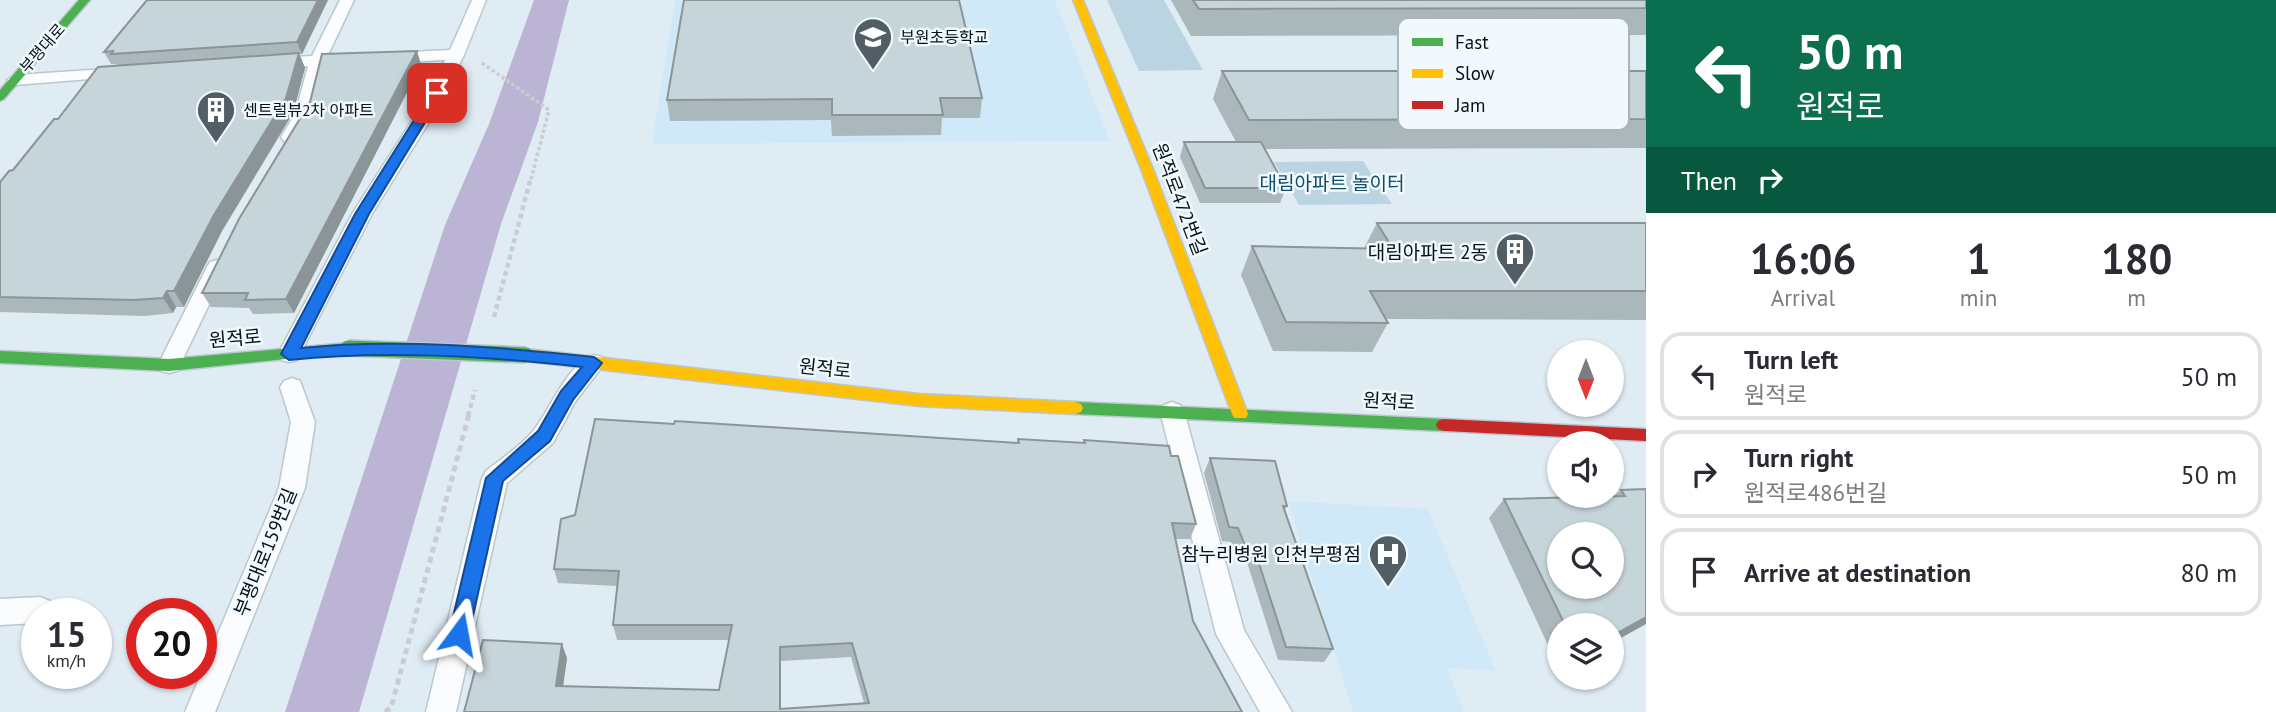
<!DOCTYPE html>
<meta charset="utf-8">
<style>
body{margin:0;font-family:"PT Sans","Noto Sans KR",sans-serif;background:#f2f2f3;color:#2b2b33;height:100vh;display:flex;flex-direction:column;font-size:26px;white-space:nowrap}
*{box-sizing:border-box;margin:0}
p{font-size:23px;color:#7c7c81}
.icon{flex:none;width:38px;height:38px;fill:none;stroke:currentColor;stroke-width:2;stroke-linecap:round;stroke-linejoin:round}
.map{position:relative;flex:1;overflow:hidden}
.drawer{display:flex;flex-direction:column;background:#fff;width:630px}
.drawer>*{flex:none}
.guide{background:#0b6e4f;color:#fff;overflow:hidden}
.needle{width:46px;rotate:180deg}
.buttons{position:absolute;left:1547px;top:340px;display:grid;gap:14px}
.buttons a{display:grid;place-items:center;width:77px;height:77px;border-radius:50%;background:#fff;box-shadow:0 2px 5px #0004;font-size:35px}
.speed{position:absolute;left:21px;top:598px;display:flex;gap:14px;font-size:35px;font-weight:700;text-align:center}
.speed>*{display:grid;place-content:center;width:91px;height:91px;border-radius:50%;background:#fff;box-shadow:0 2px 5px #0004;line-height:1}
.speed small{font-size:18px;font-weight:400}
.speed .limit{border:10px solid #d22;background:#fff;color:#111}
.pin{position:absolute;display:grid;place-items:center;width:60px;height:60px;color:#fff;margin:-30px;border-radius:14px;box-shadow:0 4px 10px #0006}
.me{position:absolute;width:77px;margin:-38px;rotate:13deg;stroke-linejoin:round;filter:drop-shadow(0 0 5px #0008)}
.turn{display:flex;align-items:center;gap:24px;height:147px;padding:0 35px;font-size:32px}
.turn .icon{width:91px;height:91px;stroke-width:2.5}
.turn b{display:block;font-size:49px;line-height:60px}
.then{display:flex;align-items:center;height:66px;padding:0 35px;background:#0003;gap:14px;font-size:26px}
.eta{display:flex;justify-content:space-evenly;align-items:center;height:119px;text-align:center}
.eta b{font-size:42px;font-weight:600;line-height:49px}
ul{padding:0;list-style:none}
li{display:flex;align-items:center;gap:21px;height:88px;margin:0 14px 10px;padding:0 21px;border:4px solid #e1e1e2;border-radius:21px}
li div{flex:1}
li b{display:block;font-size:26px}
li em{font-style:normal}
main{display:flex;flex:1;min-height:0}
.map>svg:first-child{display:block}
</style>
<main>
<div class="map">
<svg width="1646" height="712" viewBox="0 0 1646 712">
<rect width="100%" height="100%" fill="#e0ecf4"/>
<path fill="#d0e9f8" d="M675,0H1055L1110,141L652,144Z
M1288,501L1428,509L1496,671L1447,668L1464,712H1353Z"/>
<path fill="#bbd4e2" d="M1107,0H1164L1203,70L1139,71Z
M1363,161L1392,204L1299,205L1274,162Z"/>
<path fill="#bbb4d4" d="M534,0H569L538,122L501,224L359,712H285L445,225L489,124Z"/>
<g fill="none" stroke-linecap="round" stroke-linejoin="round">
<g stroke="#bbc7cf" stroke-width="3">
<path id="lane" d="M340,0H354L328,55L352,54L360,59L352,64L325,65L313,114L296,141H284L281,137L295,114L308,66L271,68L263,63L271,58L312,56Z
M472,0H486L464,55L436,111L372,214L297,360L289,362L281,360L278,354L352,214L418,111L445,60L389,63L381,58L389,53L450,50Z
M121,68L129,73L127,76L15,85L7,80L15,75Z
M217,260L224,262L227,267L180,365L177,371L169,373L161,371L158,365L207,267L210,262Z
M594,355L602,357L605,363L575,402L553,443L507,483L456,712H426L482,478L486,471C502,458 524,444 536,427C551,407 569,362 594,355Z
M292,378L300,381L315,422L305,488L215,712H185L279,488L291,422L280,387L284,381Z
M1172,402L1180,405L1184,411L1244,630L1292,712H1260L1216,634L1160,411L1164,405Z
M40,597L50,601L54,610L52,614H37V623L0,625V599Z"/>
</g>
<g stroke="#bbc7cf" stroke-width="3">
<path id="fast" d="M79,0H90L4,99L0,101V90Z
M348,343L356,348L354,352L169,371L0,363V351L169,359Z
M1075,402L1444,419L1450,421L1452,425L1450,429L1444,431L1075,414L1069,412L1067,408L1069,404Z"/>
</g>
<g stroke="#bbc7cf" stroke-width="3">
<path id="slow" d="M1073,0H1083L1153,169L1248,414L1246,418H1234L1232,414L1141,169Z
M526,349L919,394L1075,402L1081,404L1083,408L1081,412L1075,414L919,406L526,361L518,355Z"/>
</g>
<g stroke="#bbc7cf" stroke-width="3">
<path id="jam" d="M1444,419L1646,429V441L1444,431L1438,429L1436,425L1438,421Z"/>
</g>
<path stroke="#cacdcf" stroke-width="3.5" stroke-dasharray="3.5 2.5" stroke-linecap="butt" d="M482,63L549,110L530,183"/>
<path stroke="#cacdcf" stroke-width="4.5" stroke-dasharray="5 3.5" stroke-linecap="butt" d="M494,317L530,181
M468,416L475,390"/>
<path stroke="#cacdcf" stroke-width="5" stroke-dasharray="6 4.5" stroke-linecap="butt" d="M385,712L391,708L469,414"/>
<use href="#lane" fill="#fafcfd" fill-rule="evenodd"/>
<use href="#fast" fill="#4caf50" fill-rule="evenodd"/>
<use href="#slow" fill="#ffc107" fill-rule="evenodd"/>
<use href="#jam" fill="#c62828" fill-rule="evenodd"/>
<g stroke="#bbc7cf" stroke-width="18" stroke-linecap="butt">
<path id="fast-bridge" d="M348,348L526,355"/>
</g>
<use href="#fast-bridge" stroke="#4caf50" stroke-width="15"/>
</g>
<path fill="#aab7bb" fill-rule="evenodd" d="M147,0H328L302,54H299L305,68L293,113L222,231L184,307H176L173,313L144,316L0,312V182L13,170L118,66L117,64H111L104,52Z
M1171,0H1646V35L1191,36Z
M417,51L421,65L294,313L253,314L249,308L211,307L202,293L310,102Z
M1222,71H1646V148L1265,149L1286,188L1280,203H1200L1180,157L1184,142H1236L1213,99Z
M982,98L980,118H942L941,135L832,136L831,120L670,121L667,100Z
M1377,223H1646V320L1386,319L1388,323L1372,352L1273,351L1241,275L1252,246L1364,248Z
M674,424L1017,443L1018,439L1083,443L1084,440L1171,456L1196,524L1190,539H1175L1193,621L1242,712H464L567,658L563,687L719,690L729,640H617L613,625L617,586L558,583L554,569L575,515ZM851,657L864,703L781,709V661Z
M1210,458L1287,506L1285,510L1333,649L1324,662L1278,660L1247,562H1238L1231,542L1222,541L1204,473Z
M1646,489L1612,625H1559V669L1489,518L1504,499L1615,496L1621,490Z"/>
<path fill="#8b9598" d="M318,0H328L302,54L297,42Z
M417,51L421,65L294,313L286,299Z
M299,53L305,68L293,113L222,231L184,307L174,291Z
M167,291L176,307L173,313L163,298Z
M1646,617V624L1612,643V636Z
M562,644L567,658L561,700L556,686Z
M780,647L781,661V712H780Z"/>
<path fill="#c6d5d9" stroke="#8b9598" stroke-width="2" fill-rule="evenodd" d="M147,0H318L297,42L111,54L113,51L104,52Z
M684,0H959L982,98H940L943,115H832V99L667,100Z
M1193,0H1646V8L1199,9Z
M417,51L286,299L245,300L248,293H202L239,219L310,102L322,54Z
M299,53L286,98L214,215L174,291H167L163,298L134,300L0,297V182L9,171L13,170L54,119H58L98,67Z
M1222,71H1646V119L1249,120Z
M1184,142H1261L1286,188H1205Z
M1377,223H1646V291H1370L1388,323L1286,322L1252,246L1393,249Z
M595,419L674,424L675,421L1019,443L1018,439L1085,443L1084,440L1169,446L1171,456H1178L1196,524L1172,523L1193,621L1242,712H464L483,640L562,644L556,686L719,690L732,625H613L619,571L554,569L561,519L575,515ZM852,643L869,703L780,709V647Z
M1210,458L1275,461L1287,506H1283L1333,649L1286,647L1254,548H1246L1238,528L1229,527Z
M1646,489V617L1612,636V625H1565L1504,499L1625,496L1621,490ZM1559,534H1612V586H1559Z"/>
<path fill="#1a73e8" stroke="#114b97" stroke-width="2" d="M433,90L443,93L369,214L301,348C397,338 498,347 594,357L602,363L573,400L550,441L503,481L469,634L466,640L459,643L452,640L449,634L486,478L538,431L561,391L582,367C485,356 386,350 289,360L281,354L355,214Z"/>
<defs>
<g id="school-pin" transform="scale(2.0125)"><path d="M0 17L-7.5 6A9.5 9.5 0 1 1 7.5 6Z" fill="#525e66" stroke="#f1f9fd"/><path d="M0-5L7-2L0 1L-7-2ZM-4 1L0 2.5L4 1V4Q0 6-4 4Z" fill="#fff"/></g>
<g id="building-pin" transform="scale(2.0125)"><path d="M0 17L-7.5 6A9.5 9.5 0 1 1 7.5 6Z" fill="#525e66" stroke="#f1f9fd"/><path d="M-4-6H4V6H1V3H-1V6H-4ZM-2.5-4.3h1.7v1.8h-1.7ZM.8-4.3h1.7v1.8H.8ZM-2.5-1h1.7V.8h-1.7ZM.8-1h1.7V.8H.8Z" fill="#fff"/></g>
<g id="hospital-pin" transform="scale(2.0125)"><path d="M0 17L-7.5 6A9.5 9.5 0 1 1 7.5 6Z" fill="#525e66" stroke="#f1f9fd"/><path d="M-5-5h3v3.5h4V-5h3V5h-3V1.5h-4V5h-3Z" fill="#fff"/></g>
</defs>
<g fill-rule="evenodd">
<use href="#school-pin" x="873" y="37"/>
<use href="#building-pin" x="216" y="110"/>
<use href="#building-pin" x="1515" y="252"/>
<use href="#hospital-pin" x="1388" y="554"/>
</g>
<g text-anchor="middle" stroke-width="5" stroke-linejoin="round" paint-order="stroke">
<g font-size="16" fill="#051219" stroke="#f1f9fd" text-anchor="start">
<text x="900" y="43">부원초등학교</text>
<text x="243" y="116">센트럴뷰2차 아파트</text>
</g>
<g font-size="16" fill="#051219" stroke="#f1f9fd">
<text transform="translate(42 48) rotate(-49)" y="6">부평대로</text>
</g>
<g font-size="19" fill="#0f4d68" stroke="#f1f9fd">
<text x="1332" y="190">대림아파트 놀이터</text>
</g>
<g font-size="19" fill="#051219" stroke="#f1f9fd">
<text transform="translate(1180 199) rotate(69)" y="7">원적로472번길</text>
<text transform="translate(235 338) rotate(-5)" y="7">원적로</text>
<text transform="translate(825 368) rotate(6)" y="7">원적로</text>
<text transform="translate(1389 401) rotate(3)" y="7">원적로</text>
<text transform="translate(265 552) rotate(-68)" y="7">부평대로159번길</text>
</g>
<g font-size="19" fill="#051219" stroke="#f1f9fd" text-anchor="end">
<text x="1488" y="259">대림아파트 2동</text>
<text x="1361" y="561">참누리병원 인천부평점</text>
</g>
</g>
<rect x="1398" y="18" width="231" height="112" rx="10" fill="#f1f9fd" stroke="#aab4b9" stroke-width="2"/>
<rect x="1412" y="38" width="31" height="8" fill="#4caf50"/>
<rect x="1412" y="69" width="31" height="9" fill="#ffc107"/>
<rect x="1412" y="101" width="31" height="8" fill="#c62828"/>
<g font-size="19" fill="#051219">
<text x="1455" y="49">Fast</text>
<text x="1455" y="80">Slow</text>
<text x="1455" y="112">Jam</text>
</g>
</svg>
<div class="buttons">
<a><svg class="needle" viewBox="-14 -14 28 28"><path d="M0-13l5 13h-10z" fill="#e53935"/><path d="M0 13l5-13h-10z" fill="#7c7c81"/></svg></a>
<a><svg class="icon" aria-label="sound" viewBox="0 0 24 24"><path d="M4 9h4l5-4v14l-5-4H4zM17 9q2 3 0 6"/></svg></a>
<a><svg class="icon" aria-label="search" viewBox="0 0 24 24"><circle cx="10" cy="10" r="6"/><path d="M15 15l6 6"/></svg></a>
<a><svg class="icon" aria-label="layers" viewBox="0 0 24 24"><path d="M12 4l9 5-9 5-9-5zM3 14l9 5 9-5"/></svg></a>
</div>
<div class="speed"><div>15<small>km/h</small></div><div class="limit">20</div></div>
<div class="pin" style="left:437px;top:93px;background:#d93025"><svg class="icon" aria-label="arrive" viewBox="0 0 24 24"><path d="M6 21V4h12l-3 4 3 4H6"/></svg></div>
<svg class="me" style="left:459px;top:634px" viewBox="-20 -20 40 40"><path d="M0-17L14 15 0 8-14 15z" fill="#1a73e8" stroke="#fff" stroke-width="4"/></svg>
</div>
<section class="drawer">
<div class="guide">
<div class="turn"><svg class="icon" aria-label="left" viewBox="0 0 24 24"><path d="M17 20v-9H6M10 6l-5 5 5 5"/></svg><div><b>50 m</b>원적로</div></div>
<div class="then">Then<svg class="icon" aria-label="right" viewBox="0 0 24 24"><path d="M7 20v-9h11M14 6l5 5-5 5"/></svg></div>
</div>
<div class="eta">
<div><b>16:06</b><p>Arrival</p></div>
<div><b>1</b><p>min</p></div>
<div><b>180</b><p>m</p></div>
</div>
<ul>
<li><svg class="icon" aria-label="left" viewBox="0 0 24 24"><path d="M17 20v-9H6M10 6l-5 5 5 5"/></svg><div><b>Turn left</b><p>원적로</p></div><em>50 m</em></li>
<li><svg class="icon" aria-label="right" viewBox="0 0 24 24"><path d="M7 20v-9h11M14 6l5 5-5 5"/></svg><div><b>Turn right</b><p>원적로486번길</p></div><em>50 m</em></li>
<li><svg class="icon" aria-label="arrive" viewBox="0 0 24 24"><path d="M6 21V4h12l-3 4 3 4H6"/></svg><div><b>Arrive at destination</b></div><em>80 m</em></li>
</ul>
</section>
</main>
